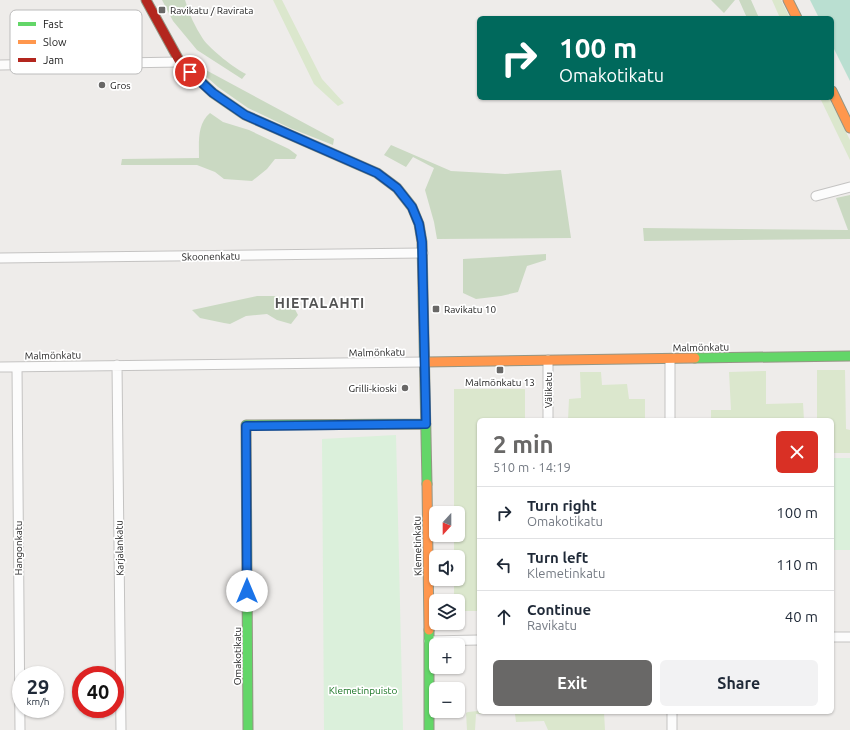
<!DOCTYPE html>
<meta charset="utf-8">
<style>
body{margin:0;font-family:Ubuntu,sans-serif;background:#f2f2f3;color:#1f2937;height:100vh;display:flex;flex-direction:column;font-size:15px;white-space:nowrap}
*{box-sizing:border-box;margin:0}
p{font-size:13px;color:#747a83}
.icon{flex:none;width:22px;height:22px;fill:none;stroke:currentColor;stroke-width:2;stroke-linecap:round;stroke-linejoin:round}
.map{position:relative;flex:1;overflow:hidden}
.details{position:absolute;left:477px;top:418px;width:357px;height:296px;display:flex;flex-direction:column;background:#fff;border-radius:6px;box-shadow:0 1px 3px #0004}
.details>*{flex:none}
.top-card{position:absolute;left:477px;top:16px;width:357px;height:84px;border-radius:6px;box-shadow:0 1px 3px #0004;background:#00695c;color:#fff;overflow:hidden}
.needle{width:26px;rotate:201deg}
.buttons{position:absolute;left:429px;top:506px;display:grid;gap:8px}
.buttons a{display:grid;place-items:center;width:36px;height:36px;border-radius:6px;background:#fff;box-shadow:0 1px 3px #0004;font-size:20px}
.speed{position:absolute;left:12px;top:666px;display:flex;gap:8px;font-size:20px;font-weight:700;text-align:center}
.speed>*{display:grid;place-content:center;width:52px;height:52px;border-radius:50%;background:#fff;box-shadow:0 1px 3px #0004;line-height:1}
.speed small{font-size:10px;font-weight:400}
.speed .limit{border:6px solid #d22;background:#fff;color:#111}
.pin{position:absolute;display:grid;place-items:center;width:34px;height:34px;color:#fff;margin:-17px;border:2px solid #fff;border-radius:50%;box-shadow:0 1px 4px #0007}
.me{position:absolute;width:44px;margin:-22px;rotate:0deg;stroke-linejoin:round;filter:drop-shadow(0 0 3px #0008)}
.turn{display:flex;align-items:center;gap:14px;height:84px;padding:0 16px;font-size:18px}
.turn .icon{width:52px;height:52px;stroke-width:2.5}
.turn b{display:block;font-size:28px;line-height:34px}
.round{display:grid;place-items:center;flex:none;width:42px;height:42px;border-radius:6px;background:#f2f2f3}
.headline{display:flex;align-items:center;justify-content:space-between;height:68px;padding:0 16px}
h1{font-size:24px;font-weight:700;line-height:30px;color:#696867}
.primary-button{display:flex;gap:8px;margin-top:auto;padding:8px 16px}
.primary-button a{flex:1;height:46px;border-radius:6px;background:#696867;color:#fff;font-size:16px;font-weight:700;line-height:46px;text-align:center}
.primary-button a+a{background:#f2f2f3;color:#1f2937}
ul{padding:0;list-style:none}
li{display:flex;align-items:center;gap:12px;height:52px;padding:0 16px;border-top:1px solid #e0e1e3}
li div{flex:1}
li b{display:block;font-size:15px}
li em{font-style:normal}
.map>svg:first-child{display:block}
</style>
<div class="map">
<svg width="850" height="730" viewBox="0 0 850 730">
<rect width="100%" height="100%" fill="#eeecea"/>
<path fill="#dbe7cd" d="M273,0H282L322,79L344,103L338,106L314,84Z
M772,0H781L790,18H780Z
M820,98H829L850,140V160Z
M817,370H845L846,429L850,430V453H832V420H817Z
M766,371V404L803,403L804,420H711V410H731L729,372Z
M580,372H601L602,385L627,384L629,399H645V420H568L569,399L581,398Z
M454,389H525V420H479V611H458V601H454V579H458V557H454V535H458V513H454Z
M477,677H479V712H604L605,730H548L544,721L516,722L515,714H476L475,730H467L466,713L468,712L478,711Z"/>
<path fill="#cad9c2" d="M162,0H185C189,14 195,27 203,39C211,50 234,68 246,74L242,79L197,50L173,21Z
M711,0H735L724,13Z
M739,0H751L759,18H747Z
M204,69L334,139L333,145L290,128L248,108L218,87L201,72Z
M210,113L223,122L249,130L289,149L297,155L295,159H275L267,169L252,181L224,179L215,172L197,165H121L122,159L199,158C199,142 197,124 210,113Z
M391,145L451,171L505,174L561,170L571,238L437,239L434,222L425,190L434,168L413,157L406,167L384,155Z
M850,195V239L644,241L643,228L848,230L836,198Z
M546,254V260L527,266L518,292L501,296L476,299L463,293V259Z
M257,296H276L291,302L298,315L291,324L277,320L267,314L246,316L230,324L224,323L200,318L192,310Z"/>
<path fill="#dbf0db" d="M396,435L403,730H324L322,439Z
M832,458H850V550H832Z"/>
<path fill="#badfd1" d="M810,0H850V81L832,45V18H819Z"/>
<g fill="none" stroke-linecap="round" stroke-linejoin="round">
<g stroke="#c4c3c2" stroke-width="11">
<path id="street" d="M0,65L180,62
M816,196L850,187
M0,258L423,253
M670,359V420
M548,360V420
M117,365L121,730
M0,367L425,362
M17,367L20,730
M832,637H850
M429,641L479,640
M672,712V730"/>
</g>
<g stroke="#949684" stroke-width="11">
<path id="fast" d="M196,77L213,93L245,115L377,173L397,188L412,207L419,224L422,242L427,484
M695,358L850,356
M429,630V730
M248,730L246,425L426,424"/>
</g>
<g stroke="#949684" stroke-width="11">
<path id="slow" d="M788,0L797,18
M832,91L850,128
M425,362L695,358
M427,484L429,630"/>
</g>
<g stroke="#949684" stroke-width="11">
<path id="jam" d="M146,0L180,62L196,77"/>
</g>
<use href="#street" stroke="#fcfcfc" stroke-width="9"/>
<use href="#fast" stroke="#63d668" stroke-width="9"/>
<use href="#slow" stroke="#ff974d" stroke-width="9"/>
<use href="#jam" stroke="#b3261e" stroke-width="9"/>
</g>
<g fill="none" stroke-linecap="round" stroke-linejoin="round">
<g stroke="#114b97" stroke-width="10">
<path id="route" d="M190,72L213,93L245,115L377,173L397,188L412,207L419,224L422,242L426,424L246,426L247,591"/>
</g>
<use href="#route" stroke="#1a73e8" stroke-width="7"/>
</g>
<g fill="#696867" stroke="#fff" stroke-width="1.5">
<rect x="158" y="6" width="8" height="8" rx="2"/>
<circle cx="102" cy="85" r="4"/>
<rect x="432" y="305" width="8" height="8" rx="2"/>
<rect x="496" y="366" width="8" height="8" rx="2"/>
<circle cx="405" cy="388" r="4"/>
</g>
<g text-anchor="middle" stroke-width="3.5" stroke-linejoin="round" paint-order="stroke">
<g font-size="10" fill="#212121" stroke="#fff" text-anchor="start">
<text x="170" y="14">Ravikatu / Ravirata</text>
<text x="110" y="89">Gros</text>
<text x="444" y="313">Ravikatu 10</text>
<text x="500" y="386" text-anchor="middle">Malmönkatu 13</text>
<text x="397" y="392" text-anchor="end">Grilli-kioski</text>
</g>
<g font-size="10" fill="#212121" stroke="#fff">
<text transform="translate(211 256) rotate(-1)" y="4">Skoonenkatu</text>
<text transform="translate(701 347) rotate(-1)" y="4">Malmönkatu</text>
<text transform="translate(377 352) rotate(-1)" y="4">Malmönkatu</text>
<text transform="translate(53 355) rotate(-1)" y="4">Malmönkatu</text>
<text transform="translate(548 390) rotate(-90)" y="4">Välikatu</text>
<text transform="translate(417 546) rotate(-91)" y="4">Klemetinkatu</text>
<text transform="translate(18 548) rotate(-90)" y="4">Hangonkatu</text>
<text transform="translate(119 548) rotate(-91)" y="4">Karjalankatu</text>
<text transform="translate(237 656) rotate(-90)" y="4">Omakotikatu</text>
</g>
<g font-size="10" fill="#197423" stroke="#fff">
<text x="363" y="694">Klemetinpuisto</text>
</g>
<g font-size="14" font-weight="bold" letter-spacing="1" fill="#545454" stroke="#fff">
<text x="320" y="308">HIETALAHTI</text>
</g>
</g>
<rect x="10" y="10" width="132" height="64" rx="6" fill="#fff" stroke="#bcbcbc" stroke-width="1"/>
<rect x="18" y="22" width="18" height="4" fill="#63d668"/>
<rect x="18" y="40" width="18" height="4" fill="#ff974d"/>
<rect x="18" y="58" width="18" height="4" fill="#b3261e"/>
<g font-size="11" fill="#212121">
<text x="43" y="28">Fast</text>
<text x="43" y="46">Slow</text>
<text x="43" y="64">Jam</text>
</g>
</svg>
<div class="buttons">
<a><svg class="needle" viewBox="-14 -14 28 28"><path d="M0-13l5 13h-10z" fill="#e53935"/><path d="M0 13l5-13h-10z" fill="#747a83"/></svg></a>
<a><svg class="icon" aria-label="sound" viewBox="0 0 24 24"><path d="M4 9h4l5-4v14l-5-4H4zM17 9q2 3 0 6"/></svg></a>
<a><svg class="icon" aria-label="layers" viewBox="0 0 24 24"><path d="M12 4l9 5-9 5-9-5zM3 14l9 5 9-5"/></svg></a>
<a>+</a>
<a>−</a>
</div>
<div class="speed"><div>29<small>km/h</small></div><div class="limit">40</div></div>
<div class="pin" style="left:190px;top:72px;background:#d93025"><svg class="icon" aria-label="arrive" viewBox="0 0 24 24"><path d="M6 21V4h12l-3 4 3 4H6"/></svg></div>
<svg class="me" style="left:247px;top:591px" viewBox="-20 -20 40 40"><circle r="19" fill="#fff"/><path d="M0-13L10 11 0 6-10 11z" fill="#1a73e8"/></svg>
<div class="top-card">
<div class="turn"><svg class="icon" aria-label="right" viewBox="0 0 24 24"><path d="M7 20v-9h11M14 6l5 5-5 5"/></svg><div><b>100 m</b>Omakotikatu</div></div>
</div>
<section class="details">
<div class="headline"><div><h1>2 min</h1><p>510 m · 14:19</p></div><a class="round" style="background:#d93025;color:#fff"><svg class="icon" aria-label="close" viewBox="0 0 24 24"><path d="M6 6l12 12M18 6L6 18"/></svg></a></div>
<ul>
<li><svg class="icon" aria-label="right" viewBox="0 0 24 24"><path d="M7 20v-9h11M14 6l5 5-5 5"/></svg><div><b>Turn right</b><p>Omakotikatu</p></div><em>100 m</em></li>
<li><svg class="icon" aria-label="left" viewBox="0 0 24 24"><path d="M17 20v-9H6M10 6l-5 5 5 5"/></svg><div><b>Turn left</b><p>Klemetinkatu</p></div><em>110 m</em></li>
<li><svg class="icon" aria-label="ahead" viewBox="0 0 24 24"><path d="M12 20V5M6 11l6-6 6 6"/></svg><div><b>Continue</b><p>Ravikatu</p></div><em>40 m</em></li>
</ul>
<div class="primary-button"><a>Exit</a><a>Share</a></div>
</section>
</div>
